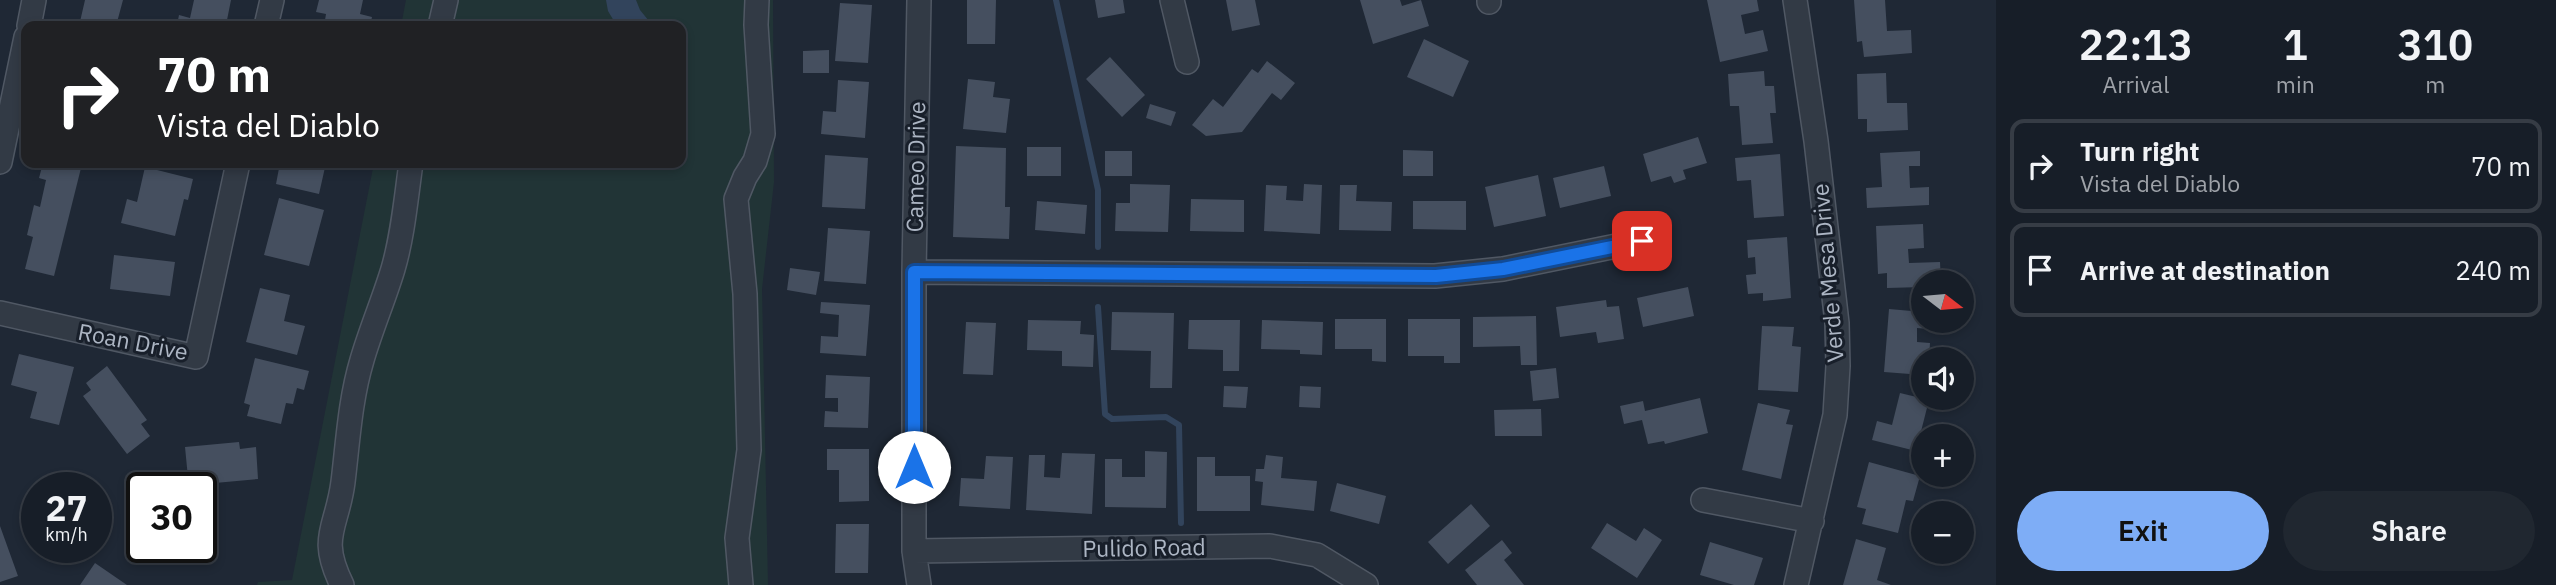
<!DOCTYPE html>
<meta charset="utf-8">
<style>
body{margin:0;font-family:"IBM Plex Sans",sans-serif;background:#202730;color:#f1f3f6;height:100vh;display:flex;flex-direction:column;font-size:26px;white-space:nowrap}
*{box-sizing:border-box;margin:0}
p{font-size:23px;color:#9ea2a8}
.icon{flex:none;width:38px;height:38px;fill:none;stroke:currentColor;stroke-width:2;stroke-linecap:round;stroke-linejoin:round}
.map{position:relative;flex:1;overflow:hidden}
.details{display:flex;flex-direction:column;background:#171e28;width:560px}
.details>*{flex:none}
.guide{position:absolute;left:21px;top:21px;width:665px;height:147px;border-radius:14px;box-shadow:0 4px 10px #0003,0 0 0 2px #363c45;background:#202124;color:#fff;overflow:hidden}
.needle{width:46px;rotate:106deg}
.controls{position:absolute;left:1911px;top:270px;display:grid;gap:14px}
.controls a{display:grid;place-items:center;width:63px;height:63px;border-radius:50%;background:#171e28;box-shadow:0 4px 10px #0003,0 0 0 2px #363c45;font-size:35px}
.speed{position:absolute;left:21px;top:472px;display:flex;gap:14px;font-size:35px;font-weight:700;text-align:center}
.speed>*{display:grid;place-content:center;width:91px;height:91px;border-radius:50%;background:#171e28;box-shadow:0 4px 10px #0003,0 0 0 2px #363c45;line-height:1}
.speed small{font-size:18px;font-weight:400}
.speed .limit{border:4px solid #111;border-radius:10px;background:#fff;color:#111}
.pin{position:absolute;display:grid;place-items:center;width:60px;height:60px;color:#fff;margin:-30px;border-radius:14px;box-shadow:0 4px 10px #0006}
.me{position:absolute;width:77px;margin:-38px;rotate:0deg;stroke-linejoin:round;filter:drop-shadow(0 0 5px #0008)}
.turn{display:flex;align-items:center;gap:24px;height:147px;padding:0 21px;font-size:32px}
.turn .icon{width:91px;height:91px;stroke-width:2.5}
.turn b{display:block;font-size:49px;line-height:60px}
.eta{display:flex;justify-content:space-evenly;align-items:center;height:119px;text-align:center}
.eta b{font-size:42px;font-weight:600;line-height:49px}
.button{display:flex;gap:14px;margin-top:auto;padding:14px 21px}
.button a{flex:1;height:80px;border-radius:42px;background:#7eadf6;color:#111;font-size:28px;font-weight:600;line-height:80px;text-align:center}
.button a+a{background:#202730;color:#f1f3f6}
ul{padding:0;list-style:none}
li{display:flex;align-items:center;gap:21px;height:94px;margin:0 14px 10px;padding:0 7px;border:4px solid #363c45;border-radius:14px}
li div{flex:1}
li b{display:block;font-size:26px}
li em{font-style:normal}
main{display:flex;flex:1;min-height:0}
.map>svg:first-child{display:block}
</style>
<main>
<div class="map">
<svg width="1996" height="585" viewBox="0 0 1996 585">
<rect width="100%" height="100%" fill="#1f2835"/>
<path fill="#213436" d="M406,0H773L774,182L762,289L768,585H257L258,582L292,580L374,163H681V26H401Z"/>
<path fill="#32445c" d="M606,0H636L640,10L653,26H617L608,11Z"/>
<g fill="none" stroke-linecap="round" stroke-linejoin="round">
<path stroke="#32445c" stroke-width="6" d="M1056,0L1098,190V247
M1098,307L1105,414L1112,419L1166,417L1179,425L1181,523"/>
</g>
<path fill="#454f5f" d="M85,0H123L116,26H79Z
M194,0H231L227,20L222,19L221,26L177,25L179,15L190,18Z
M319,0H363L360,14L372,17L370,26H324L326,14L316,12Z
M967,0H996L995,44H967Z
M1095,0H1123L1125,13L1098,18Z
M1226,0H1255L1260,25L1232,31Z
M1360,0H1400L1402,6L1421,0L1429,26L1373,44Z
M1707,0H1757L1759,11L1741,15L1745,34L1763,30L1768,51L1720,62Z
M1854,0H1885L1887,31L1911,30L1912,53L1864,57L1862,41L1857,42Z
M840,3L872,5L868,63L835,61Z
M1424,39L1469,61L1453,97L1407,77Z
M829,50V73H803V51Z
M1110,57L1145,95L1122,117L1086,79Z
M1267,61L1295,83L1281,100L1272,93L1242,132L1206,136L1192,125L1213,99L1223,107L1252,69L1258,73Z
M1764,71L1765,86H1774L1776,113H1770L1773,143L1742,145L1739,106H1730L1728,74Z
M1886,73L1887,103H1907L1908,130L1867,132V119H1858L1857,74Z
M968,79L995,82L993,97L1010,99L1006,133L963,129Z
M838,80L869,82L865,138L821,134L823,111L836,112Z
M1150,104L1176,112L1171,126L1146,118Z
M1698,137L1707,163L1683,170L1686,179L1674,183L1671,176L1651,182L1643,154Z
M956,146L1006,148L1005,207H1010L1009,239L953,237Z
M1027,147H1061V176H1027Z
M1403,150L1433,151V176H1403Z
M1105,151H1132V176H1105Z
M1920,151V166H1909L1910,188L1929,187V205L1867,208L1866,188L1882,187L1880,153Z
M1780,154L1784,216L1754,218L1751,180L1737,181L1735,158Z
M825,155L868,158L865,209L822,207Z
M43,163L82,164L54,276L25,269L33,237L27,235L34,205L40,207L46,180L39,178Z
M280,163H326L319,194L276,184Z
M1604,166L1611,196L1560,208L1553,178Z
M145,167L193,179L188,200L184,199L175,236L121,223L127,199L137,202Z
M1538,175L1546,216L1494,227L1485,187Z
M1130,184L1170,185L1168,232L1115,231L1116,203H1130Z
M1304,184L1322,185L1320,234L1264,231L1266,185L1287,186L1286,200L1303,201Z
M1340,185H1357L1356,201L1392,202L1391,231L1339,230Z
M279,198L324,210L309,266L264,255Z
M1191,199L1244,200V232L1190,231Z
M1037,201L1087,205L1085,234L1035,230Z
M1413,201H1466V230L1413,229Z
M1923,224L1924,248L1908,249L1909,263L1940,262L1941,282H1923V287L1887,288V273L1878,274L1876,226Z
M828,228L870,231L866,284L824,281Z
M1787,237L1791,298L1763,301V293L1748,294L1746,275L1756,274L1755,257L1748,258L1747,240Z
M114,255L175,262L170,296L110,289Z
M790,268L820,272L816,295L787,290Z
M1688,287L1694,316L1643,327L1637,298Z
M260,288L290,295L284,321L305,326L297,355L246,342Z
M1606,300L1607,307L1619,306L1624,339L1598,343L1596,332L1560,337L1556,307Z
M821,302L870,305L866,356L820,353L821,336L838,337L839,315L820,313Z
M1889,309L1923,312V320H1954L1953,331L1917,328V342L1930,343L1929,359H1923V375L1884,372Z
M1112,312L1174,313L1172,388H1150L1151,351L1111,350Z
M1536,316L1537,365H1521L1520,346L1473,347V317Z
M1335,319H1386V362L1372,361V349H1335Z
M1408,319H1460V363H1444V356H1408Z
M1028,320L1081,321L1080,334L1094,335L1093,367L1062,366V351L1027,350Z
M1189,320H1240L1239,371H1223V350L1188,349Z
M1262,320L1323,322L1322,355L1300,354V350L1261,349Z
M966,322L996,323L993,375L963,374Z
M1762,326L1794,327L1792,346L1801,347L1798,392L1758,390Z
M19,354L74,367L59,425L30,418L37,392L11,385Z
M255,358L309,371L304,390L297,388L293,404L286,403L281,424L247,416L250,405L244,403Z
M107,366L147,420L141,424L150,436L127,454L83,396L91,390L86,383Z
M1556,368L1559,398L1533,401L1530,371Z
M826,375L870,377L868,428L824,427L825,411L838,412V398H825Z
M1224,386L1248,387L1246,408L1223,407Z
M1300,386L1321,387L1320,408L1299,407Z
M1900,393L1929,400L1916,451L1872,440L1877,421L1892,425Z
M1700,398L1708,433L1665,444L1664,441L1648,444L1642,420L1624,424L1620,406L1643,401L1645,411Z
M1758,403L1790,410L1786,424L1793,425L1781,479L1742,470Z
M1541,409L1542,436H1495L1494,410Z
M239,442L240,449L256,447L258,479L215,483L216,497L201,498V488H189L185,447Z
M827,449H869V501L839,502V470H827Z
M1145,451L1167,452L1166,508L1105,507V459H1122V477H1145Z
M1062,453L1095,454L1092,514L1026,510L1029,455H1045L1044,477L1060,478Z
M1266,455L1283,457L1281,478L1317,481L1314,511L1261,505L1263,482L1255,481L1256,469H1264Z
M986,456L1013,457L1010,509L959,506L961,478L984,479Z
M1197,457H1215V476H1250V511H1197Z
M1869,462L1920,476L1913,501L1906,500L1898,533L1862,524L1866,509L1857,507Z
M1337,483L1386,496L1379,524L1330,511Z
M1471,504L1490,526L1448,564L1428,542Z
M1607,523L1636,541L1644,528L1662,540L1637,578L1591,548Z
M836,524H869L868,573H835Z
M0,526L18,576L0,582Z
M1856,539L1886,548L1877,580L1891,585H1843Z
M1502,540L1512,553L1504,560L1524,585H1477L1465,570Z
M1710,542L1763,558L1754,585H1734L1700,575Z
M95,563L127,585H80Z"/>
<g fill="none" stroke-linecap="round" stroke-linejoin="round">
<g stroke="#505864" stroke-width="26">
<path id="minor" d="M919,0L914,272V551L919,585
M1172,0L1187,62
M1489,0V2
M1795,0L1816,141L1837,323L1838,366L1835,415L1796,585
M29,26L34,0
M266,26L272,0
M440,26L446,0
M0,162L26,37
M914,272L1435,276L1503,269L1641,241
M0,313L196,357L238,163
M1703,500L1812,521
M914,551L1270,546L1317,555L1366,585
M342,585C318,536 337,529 343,482C348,441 350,400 362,360C371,329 384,299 393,269C403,235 406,198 411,163
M741,585L737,538L749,450L745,294L736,199L745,177L755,161L763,134L756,25L757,0"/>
</g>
<use href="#minor" stroke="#323a45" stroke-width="23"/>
</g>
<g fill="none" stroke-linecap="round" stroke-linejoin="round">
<g stroke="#114b97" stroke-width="18">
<path id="route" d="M914,467V272L1436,276L1503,269L1642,241"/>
</g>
<use href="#route" stroke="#1a73e8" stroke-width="12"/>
</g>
<g text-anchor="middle" stroke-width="6" stroke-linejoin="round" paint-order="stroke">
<g font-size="23" fill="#acb5c3" stroke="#181f2a">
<text transform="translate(916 167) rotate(-89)" y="8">Cameo Drive</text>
<text transform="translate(1828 273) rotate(-95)" y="8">Verde Mesa Drive</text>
<text transform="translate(133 342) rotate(11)" y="8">Roan Drive</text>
<text transform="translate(1144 548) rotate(-1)" y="8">Pulido Road</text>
</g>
</g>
</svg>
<div class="controls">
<a><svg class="needle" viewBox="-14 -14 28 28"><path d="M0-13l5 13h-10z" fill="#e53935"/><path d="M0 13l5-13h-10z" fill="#9ea2a8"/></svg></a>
<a><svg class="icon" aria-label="sound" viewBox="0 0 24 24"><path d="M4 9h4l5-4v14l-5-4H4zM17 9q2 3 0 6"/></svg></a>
<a>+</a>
<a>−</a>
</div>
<div class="speed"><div>27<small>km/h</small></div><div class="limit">30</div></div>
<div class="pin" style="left:1642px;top:241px;background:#d93025"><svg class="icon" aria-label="arrive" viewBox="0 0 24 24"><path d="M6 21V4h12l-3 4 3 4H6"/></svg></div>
<svg class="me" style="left:914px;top:467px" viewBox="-20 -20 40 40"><circle r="19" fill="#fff"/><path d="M0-13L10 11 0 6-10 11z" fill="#1a73e8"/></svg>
<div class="guide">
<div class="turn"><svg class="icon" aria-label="right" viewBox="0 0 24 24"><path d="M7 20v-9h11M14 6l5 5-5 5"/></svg><div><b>70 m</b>Vista del Diablo</div></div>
</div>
</div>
<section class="details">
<div class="eta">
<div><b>22:13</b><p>Arrival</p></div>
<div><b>1</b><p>min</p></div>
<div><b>310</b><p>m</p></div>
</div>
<ul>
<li><svg class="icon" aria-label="right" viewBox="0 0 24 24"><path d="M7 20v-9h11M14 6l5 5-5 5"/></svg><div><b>Turn right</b><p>Vista del Diablo</p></div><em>70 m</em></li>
<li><svg class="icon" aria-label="arrive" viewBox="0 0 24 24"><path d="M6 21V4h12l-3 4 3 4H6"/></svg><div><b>Arrive at destination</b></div><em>240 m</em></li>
</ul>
<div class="button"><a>Exit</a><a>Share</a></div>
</section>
</main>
